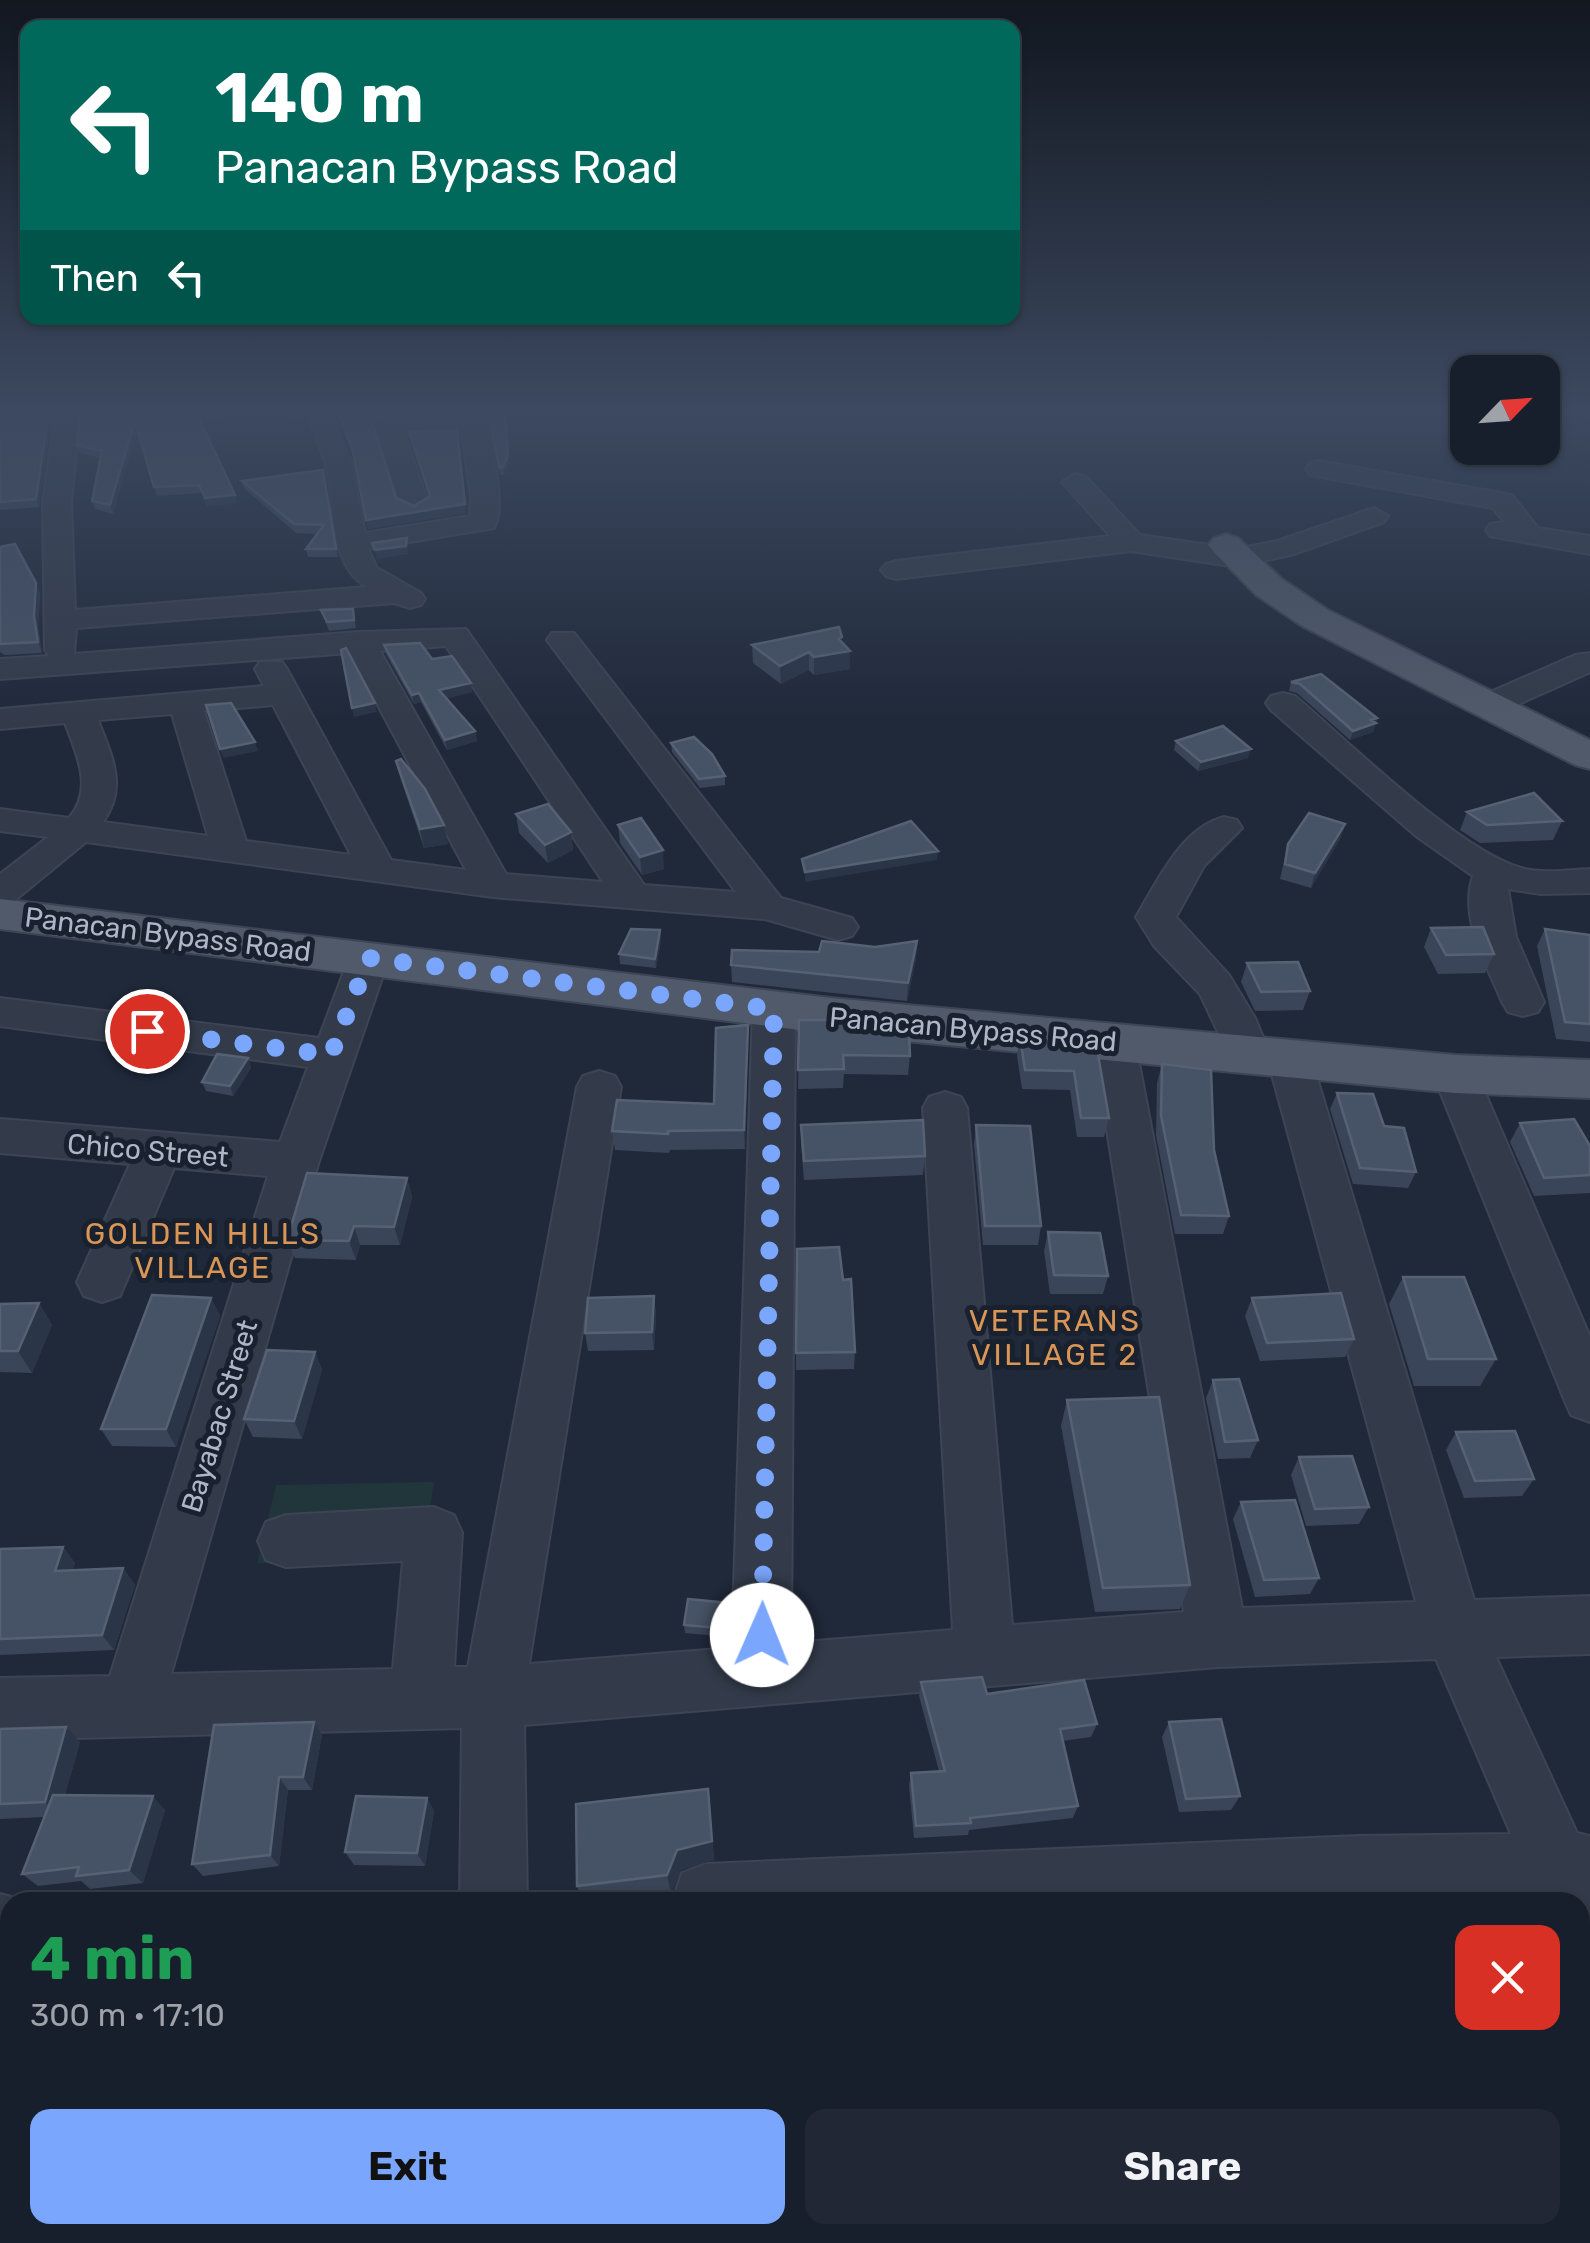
<!DOCTYPE html>
<meta charset="utf-8">
<style>
body{margin:0;font-family:Rubik,sans-serif;background:#212734;color:#f1f3f6;height:100vh;display:flex;flex-direction:column;font-size:38px;white-space:nowrap}
*{box-sizing:border-box;margin:0}
p{font-size:32px;color:#9fa2a9}
.icon{flex:none;width:55px;height:55px;fill:none;stroke:currentColor;stroke-width:2;stroke-linecap:round;stroke-linejoin:round}
.map{position:relative;flex:1;overflow:hidden}
.side{position:absolute;left:0px;top:1892px;width:1590px;height:352px;display:flex;flex-direction:column;background:#181f2c;border-radius:30px 30px 0 0;box-shadow:0 2px 8px #0004,0 0 0 2px #363d48}
.side>*{flex:none}
.guide{position:absolute;left:20px;top:20px;width:1000px;height:305px;border-radius:20px;box-shadow:0 2px 8px #0004,0 0 0 2px #363d48;background:#00695c;color:#fff;overflow:hidden}
.needle{width:65px;rotate:65deg}
.controls{position:absolute;left:1450px;top:355px;display:grid;gap:20px}
.controls a{display:grid;place-items:center;width:110px;height:110px;border-radius:20px;background:#181f2c;box-shadow:0 2px 8px #0004,0 0 0 2px #363d48;font-size:50px}
.pin{position:absolute;display:grid;place-items:center;width:85px;height:85px;color:#fff;margin:-42px;border:5px solid #fff;border-radius:50%;box-shadow:0 2px 10px #0007}
.me{position:absolute;width:110px;margin:-55px;rotate:1deg;stroke-linejoin:round;filter:drop-shadow(0 0 8px #0008)}
.turn{display:flex;align-items:center;gap:35px;height:210px;padding:0 30px;font-size:45px}
.turn .icon{width:130px;height:130px;stroke-width:2.5}
.turn b{display:block;font-size:70px;line-height:85px}
.then{display:flex;align-items:center;height:95px;padding:0 30px;background:#0003;gap:20px;font-size:38px}
.round{display:grid;place-items:center;flex:none;width:105px;height:105px;border-radius:20px;background:#212734}
.headline{display:flex;align-items:center;justify-content:space-between;height:170px;padding:0 30px}
h1{font-size:60px;font-weight:700;line-height:75px;color:#1e9e55}
.action{display:flex;gap:20px;margin-top:auto;padding:20px 30px}
.action a{flex:1;height:115px;border-radius:20px;background:#7ba6fe;color:#111;font-size:40px;font-weight:700;line-height:115px;text-align:center}
.action a+a{background:#212734;color:#f1f3f6}
.map>svg:first-child{display:block}
</style>
<div class="map">
<svg width="1590" height="2243" viewBox="0 0 1590 2243">
<rect width="100%" height="100%" fill="#20293a"/>
<path fill="#21363b" d="M434,1482L422,1560L257,1563L276,1485Z"/>
<g fill="none" stroke-linecap="round" stroke-linejoin="round">
<g stroke="#3d4454" stroke-width="4">
<path id="minor" d="M57,408H81L71,501L75,610L367,587C326,564 337,501 325,462C319,443 311,428 308,408H332L338,434L351,461L365,533L470,516L471,495L462,434L405,436L428,503L414,511L400,503L377,429L390,421L460,419L459,408H483C488,436 508,504 494,528L368,549L377,568L421,593L425,599L421,605L410,608L394,603L76,628L74,654L359,632L466,629L644,885L736,892L547,640L552,633H574L781,898L852,918L858,927L852,936L838,940L765,919L493,897L86,842L14,901L0,904V874L48,837L0,831V809L69,818C94,789 77,755 65,723L0,729V709L264,686L255,669L260,662H282L287,669L391,860L466,870L350,653L0,679V659L49,656L45,650L43,501ZM446,646L603,882L506,874L380,651ZM273,705L351,855L246,841L204,711ZM172,714L208,836L103,822C128,787 112,757 98,720Z
M1319,461L1512,495L1538,528L1590,536V554L1490,536L1486,530L1490,524L1504,522L1493,508L1310,475L1306,469L1310,463Z
M1075,474L1085,476L1140,535L1237,549L1277,541L1374,508L1388,516L1384,522L1294,554L1237,567L1131,551L896,579L886,576L881,570L886,564L896,561L1110,536L1062,482Z
M1590,653V672L1501,712H1477L1472,705L1477,698L1575,655Z
M1283,693L1295,696C1348,741 1458,850 1521,868C1542,874 1568,870 1590,869V893L1541,894L1508,889L1516,937L1544,1002L1538,1012L1523,1016L1508,1012L1502,1002C1486,963 1459,918 1473,876L1416,836L1271,710L1266,703L1271,696Z
M1224,817L1237,820L1242,828L1204,866L1176,917L1229,975L1255,1018L1270,1054L1274,1047L1289,1043L1304,1047L1311,1058L1474,1600L1590,1596V1654L1496,1657L1577,1833L1590,1836V1929L1580,1933V1902L1539,1900L672,1902L682,1873L706,1864L1359,1836L1511,1834L1436,1659L1218,1667L524,1725L527,1902H460L462,1728L0,1740V1678L110,1676L268,1176L174,1168L120,1296L102,1302L84,1296L77,1282L130,1164L0,1153V1119L280,1142L308,1067L0,1026V998L319,1038L349,958L355,949L369,945L383,949L389,958L319,1161L171,1674L393,1669L403,1561L286,1567L266,1560L258,1541L266,1522L286,1515L434,1507L454,1515L462,1533L454,1667H468L577,1087L583,1076L599,1071L615,1076L621,1087L529,1664L732,1648L753,1009L759,999L774,995L789,999L795,1009L791,1643L953,1630L923,1108L929,1097L945,1092L961,1097L967,1108L1012,1625L1184,1612L1093,1042L1099,1031L1114,1027L1129,1031L1135,1042L1242,1608L1416,1602L1268,1060L1264,1066L1249,1070L1234,1066L1200,994L1154,946L1136,917C1157,882 1181,828 1224,817Z
M1455,1059L1470,1063L1477,1074L1590,1337V1422L1571,1415L1564,1399L1433,1074L1440,1063Z
M0,1894L30,1902H10V1962H0Z
M50,2235H126L125,2243H49Z
M261,2235H337L336,2243H260Z
M460,2235H536V2243H460Z
M701,2235H777L778,2243H702Z
M1028,2235H1104L1106,2243H1030Z
M1245,2235H1321L1323,2243H1247Z
M1466,2235H1542L1545,2243H1469Z"/>
</g>
<g stroke="#3d4454" stroke-width="4">
<path id="major" d="M1226,534L1238,538L1282,579L1328,610L1590,740V769L1575,765L1302,626L1256,595L1214,552L1208,545L1214,538Z
M0,899L831,998L1455,1055L1590,1060V1098L1455,1093L831,1034L0,929Z"/>
</g>
<use href="#minor" fill="#333b4a" fill-rule="evenodd"/>
<use href="#major" fill="#515a6a" fill-rule="evenodd"/>
</g>
<path fill="#3a4559" d="M0,408H53L39,507L0,510Z
M80,408H218L217,420H199L235,495L237,503L207,506L202,493L157,496L137,430L113,514L95,509L92,501L100,458L80,453L77,445Z
M335,408H458L456,415L388,418L374,429L396,498L414,506L429,497L409,432L466,513L368,529L354,459Z
M486,408L511,416L506,417L509,465L504,475H500Z
M323,470L338,557H308L306,549L318,534L296,533L245,489L242,481Z
M0,547L36,583L40,594L38,627L42,653L5,655L0,652Z
M353,609L356,628L329,631L321,610Z
M842,637V642L850,669L814,675L809,670L781,684L753,663L752,645Z
M384,645L432,659L471,683L472,692L446,698L475,731L477,741L447,750L421,702L414,704L386,654Z
M1321,674L1377,718L1373,732L1350,740L1297,693L1289,691L1291,682Z
M1176,741L1248,758L1198,771L1174,750Z
M671,743L725,776V785L700,788L672,752Z
M396,761L444,825L448,844L424,848L401,780Z
M1467,812L1562,821L1553,840L1480,843L1460,830Z
M516,814L571,832L573,850L548,863L519,833Z
M1345,824L1340,839L1311,888L1280,879L1288,844Z
M618,825L664,869L642,875L620,843Z
M1431,928L1494,954L1485,973L1438,974L1424,947Z
M1545,929L1590,935V1042L1556,1039L1537,946Z
M660,930L661,940L656,968L620,964L619,954Z
M917,941L916,959L907,1001L732,982L731,965L819,952L875,947Z
M1247,963L1310,991L1303,1010L1255,1011L1241,982Z
M799,1020L899,1028L910,1056L908,1075L844,1074L843,1088L798,1089Z
M748,1025L745,1149L670,1150L669,1153L615,1150L612,1131L714,1104Z
M1020,1037L1096,1043L1109,1118L1104,1137H1077L1070,1090L1022,1089L1017,1056Z
M248,1058L251,1068L233,1096L206,1091L202,1082Z
M1162,1064L1214,1150L1229,1216L1223,1234H1175L1156,1135L1157,1083Z
M1337,1093L1384,1126L1416,1172L1408,1188L1353,1184L1330,1109Z
M1520,1123L1590,1146V1193L1534,1196L1510,1142Z
M801,1125L925,1156L923,1175L804,1180L801,1144Z
M976,1125L1041,1226L1038,1245H983L974,1144Z
M407,1178L412,1197L400,1245H360L356,1260L295,1258L287,1240Z
M1048,1232L1108,1276L1103,1294H1050L1044,1251Z
M797,1249L843,1280L855,1352L854,1369L796,1370Z
M1403,1277L1496,1359L1480,1386H1414L1389,1304Z
M654,1296L656,1315L654,1350L588,1351L585,1333Z
M211,1298L220,1316L176,1447L112,1446L101,1429Z
M1252,1298L1354,1339L1345,1357L1260,1361L1245,1316Z
M39,1303L52,1325L32,1373L0,1372V1304Z
M315,1352L322,1370L302,1439L253,1437L244,1419Z
M1213,1380L1258,1440L1250,1458L1218,1459L1206,1398Z
M1067,1400L1190,1585L1180,1609L1095,1612L1061,1426Z
M1456,1432L1534,1479L1522,1496L1464,1498L1446,1450Z
M1299,1457L1369,1507L1359,1524L1306,1526L1291,1475Z
M1241,1502L1319,1578L1310,1594L1255,1597L1233,1519Z
M63,1547L75,1563L73,1570L123,1568L135,1585L114,1650L0,1655V1549Z
M729,1611L728,1637L685,1633L684,1625Z
M921,1682L987,1694L1097,1724L1091,1737L1062,1741L1078,1806L1073,1818L969,1830L968,1835L914,1838L909,1786L911,1773L939,1771L919,1696Z
M1169,1722L1240,1796L1231,1810L1179,1812L1162,1737Z
M0,1729L80,1742L65,1795L165,1810L143,1883L90,1889L81,1881L38,1886L22,1874L45,1817L0,1819Z
M322,1735L312,1790H288L279,1866L203,1876L192,1864Z
M427,1798L434,1811L425,1866L354,1865L345,1852Z
M710,1809L714,1860L681,1870L671,1894L598,1902H583L577,1886Z
M1293,1892L1359,1902H1285Z
M1580,1962L1590,1980V2032L1580,2034Z
M0,2095L10,2235H45L43,2240L0,2242Z
M1590,2104V2159L1580,2130V2108Z"/>
<path fill="#2a3548" d="M49,408H53L39,507L36,499Z
M509,408L511,416L506,417L509,465L504,475L503,467L505,409Z
M304,410L306,418L289,421L287,413Z
M386,410L388,418L373,430L372,422Z
M135,421L137,429L113,514L110,505Z
M457,430L466,513L368,529L366,520L465,504Z
M235,495L237,503L207,506L205,498Z
M407,538L408,554L377,559L375,550Z
M36,583L40,594L38,627L42,653L38,642L34,616Z
M842,637V653L850,651V669L814,675V657Z
M809,652V670L781,684L780,666Z
M471,683L472,692L441,700L439,690Z
M419,693L421,702L414,704L412,695Z
M375,703L377,712L354,717L352,708Z
M1377,718L1373,732L1350,740L1353,731Z
M475,731L477,741L447,750L445,740Z
M255,742L258,751L223,758L220,749Z
M1251,749L1248,758L1198,771L1201,762Z
M1345,824L1340,839L1311,888L1315,873Z
M444,825L448,844L424,848L420,829Z
M571,832L573,850L548,863L545,845Z
M663,850L664,869L642,875L640,857Z
M938,851L937,860L805,882V872Z
M660,930L661,940L656,968L655,959Z
M917,941L916,959L907,1001L908,983Z
M748,1025V1044L745,1149L744,1130Z
M248,1058L251,1068L233,1096L230,1086Z
M407,1178L412,1197L400,1245L394,1227Z
M354,1226L360,1245L356,1260L349,1241Z
M654,1296L656,1315L654,1350L652,1332Z
M211,1298L220,1316L176,1447L166,1429Z
M39,1303L52,1325L32,1373L18,1351Z
M315,1352L322,1370L302,1439L294,1421Z
M63,1547L75,1563L68,1587L55,1571Z
M123,1568L135,1585L114,1650L102,1635Z
M314,1722L322,1735L312,1790L303,1777Z
M66,1727L80,1742L59,1816L45,1802Z
M279,1777L288,1790L279,1866L270,1855Z
M708,1789L714,1860L681,1870L671,1894L667,1875L677,1850Z
M153,1796L165,1810L143,1883L129,1870Z
M427,1798L434,1811L425,1866L417,1853Z
M0,1962L5,1966L0,1982Z
M0,1990L5,1993L0,2012Z
M28,2235H45L43,2240Z
M116,2235H148L129,2240Z
M384,2235H394V2243H384Z"/>
<path fill="#465265" stroke="#566174" stroke-width="2.5" d="M0,408H49L36,499L0,502Z
M80,408H215V412H196L235,495L205,498L199,485L154,487L135,421L110,505L92,501L102,451L77,445Z
M289,408H304V410L287,413Z
M337,408H432L386,410L372,422L396,498L414,506L430,496L409,432L457,430L465,504L366,520L353,452Z
M487,408H509L505,409L508,456L503,467H499Z
M323,470L336,549H306L324,525L294,524L242,481Z
M407,538L406,546L375,550L372,543Z
M15,544L36,583L34,616L38,642L0,644V547Z
M353,609L354,620L327,622L321,610Z
M839,627L842,637L839,639L850,651L814,657L809,652L780,666L752,645Z
M420,643L432,659L452,656L471,683L439,690L475,731L445,740L419,693L412,695L384,645Z
M346,648L375,703L352,708L341,650Z
M1321,674L1377,718L1371,720L1376,723L1353,731L1300,684L1291,682Z
M231,703L255,742L220,749L206,705Z
M1223,726L1251,749L1201,762L1176,741Z
M694,737L712,754L725,776L699,779L671,743Z
M401,759L425,789L444,825L420,829L396,761Z
M1534,793L1562,821L1487,825L1467,812Z
M548,804L571,832L545,845L516,814Z
M1309,813L1345,824L1315,873L1285,864L1288,844Z
M641,818L663,850L640,857L618,825Z
M911,821L938,851L805,872L802,859Z
M1483,927L1494,954L1446,955L1431,928Z
M631,929L660,930L655,959L619,954Z
M1545,929L1590,935V1024L1565,1022Z
M822,941L875,947L917,941L908,983L731,965L732,950L819,952Z
M1298,962L1310,991L1261,992L1247,963Z
M799,1020H840L900,1025L899,1028L909,1029L910,1056L843,1055L844,1069L798,1070Z
M748,1025L744,1130L668,1131V1134L612,1131L617,1100L714,1104L716,1028Z
M1020,1037L1096,1043L1109,1118H1081L1074,1071L1025,1070Z
M217,1054L248,1058L230,1086L202,1082Z
M1162,1064L1211,1070L1214,1150L1229,1216L1181,1215L1161,1116Z
M1337,1093L1373,1094L1384,1126L1404,1128L1416,1172L1360,1168Z
M1574,1119L1590,1146V1175L1544,1178L1520,1123Z
M923,1120L925,1156L804,1161L801,1125Z
M976,1125L1030,1126L1041,1226H985Z
M307,1173L407,1178L394,1227L354,1226L349,1241L287,1240Z
M1048,1232L1100,1233L1108,1276L1054,1275Z
M839,1247L843,1280L851,1279L855,1352L796,1353L797,1249Z
M1403,1277H1464L1496,1359H1428Z
M1341,1293L1354,1339L1267,1343L1252,1298Z
M152,1295L211,1298L166,1429H101Z
M654,1296L652,1332L585,1333L588,1298Z
M39,1303L18,1351H0V1304Z
M267,1350L315,1352L294,1421L244,1419Z
M1239,1379L1258,1440L1225,1442L1213,1380Z
M1159,1397L1190,1585L1103,1588L1067,1400Z
M1515,1431L1534,1479L1475,1481L1456,1432Z
M1352,1456L1369,1507L1315,1509L1299,1457Z
M1295,1500L1319,1578L1264,1580L1241,1502Z
M63,1547L55,1571L123,1568L102,1635L0,1639V1549Z
M688,1599L729,1603L728,1629L684,1625Z
M982,1677L987,1694L1084,1680L1097,1724L1060,1729L1078,1806L970,1818L971,1823L916,1826L911,1773L945,1771L921,1682Z
M1221,1719L1240,1796L1186,1799L1169,1722Z
M314,1722L303,1777H279L270,1855L192,1864L214,1725Z
M66,1727L45,1802L0,1804V1729Z
M708,1789L712,1841L677,1850L667,1875L577,1886L576,1804Z
M53,1795L153,1796L129,1870L76,1876L79,1867L22,1874Z
M356,1796L427,1798L417,1853L345,1852Z
M1293,1892H1355L1359,1902H1296Z
M1138,1893H1235L1238,1902H1140Z
M1580,1962L1590,1980V2027L1580,2030Z
M10,2094V2234L0,2235V2095Z
M329,2235H384V2243H320V2241L328,2240Z
M609,2235H687V2243H610Z
M799,2235H895L896,2243H800Z"/>
<linearGradient id="sky" x2="0" y2="1"><stop stop-color="#121720"/><stop offset="0.57" stop-color="#3c4960"/><stop offset="1" stop-color="#3c4960" stop-opacity="0"/></linearGradient>
<rect width="1590" height="722" fill="url(#sky)"/>
<g fill="none" stroke-linecap="round" stroke-linejoin="round">
<path stroke="#7ba6fe" stroke-width="18" stroke-dasharray="0 32.4" d="M147,1031L331,1055L369,958L774,1009L762,1635"/>
</g>
<g text-anchor="middle" stroke-width="10" stroke-linejoin="round" paint-order="stroke">
<g font-size="28" fill="#aeb6c7" stroke="#19212e">
<text transform="translate(168 934) rotate(7)" y="10">Panacan Bypass Road</text>
<text transform="translate(973 1029) rotate(5)" y="10">Panacan Bypass Road</text>
<text transform="translate(148 1150) rotate(5)" y="10">Chico Street</text>
<text transform="translate(219 1416) rotate(-73)" y="10">Bayabac Street</text>
</g>
<g font-size="30" letter-spacing="2.5" fill="#d99656" stroke="#19212e">
<text x="203" y="1244">GOLDEN HILLS<tspan x="203" dy="34">VILLAGE</tspan></text>
<text x="1055" y="1331">VETERANS<tspan x="1055" dy="34">VILLAGE 2</tspan></text>
</g>
</g>
</svg>
<div class="controls">
<a><svg class="needle" viewBox="-14 -14 28 28"><path d="M0-13l5 13h-10z" fill="#e53935"/><path d="M0 13l5-13h-10z" fill="#9fa2a9"/></svg></a>
</div>
<div class="pin" style="left:147px;top:1031px;background:#d93025"><svg class="icon" aria-label="arrive" viewBox="0 0 24 24"><path d="M6 21V4h12l-3 4 3 4H6"/></svg></div>
<svg class="me" style="left:762px;top:1635px" viewBox="-20 -20 40 40"><circle r="19" fill="#fff"/><path d="M0-13L10 11 0 6-10 11z" fill="#7ba6fe"/></svg>
<div class="guide">
<div class="turn"><svg class="icon" aria-label="left" viewBox="0 0 24 24"><path d="M17 20v-9H6M10 6l-5 5 5 5"/></svg><div><b>140 m</b>Panacan Bypass Road</div></div>
<div class="then">Then<svg class="icon" aria-label="left" viewBox="0 0 24 24"><path d="M17 20v-9H6M10 6l-5 5 5 5"/></svg></div>
</div>
<section class="side">
<div class="headline"><div><h1>4 min</h1><p>300 m · 17:10</p></div><a class="round" style="background:#d93025;color:#fff"><svg class="icon" aria-label="close" viewBox="0 0 24 24"><path d="M6 6l12 12M18 6L6 18"/></svg></a></div>
<div class="action"><a>Exit</a><a>Share</a></div>
</section>
</div>
